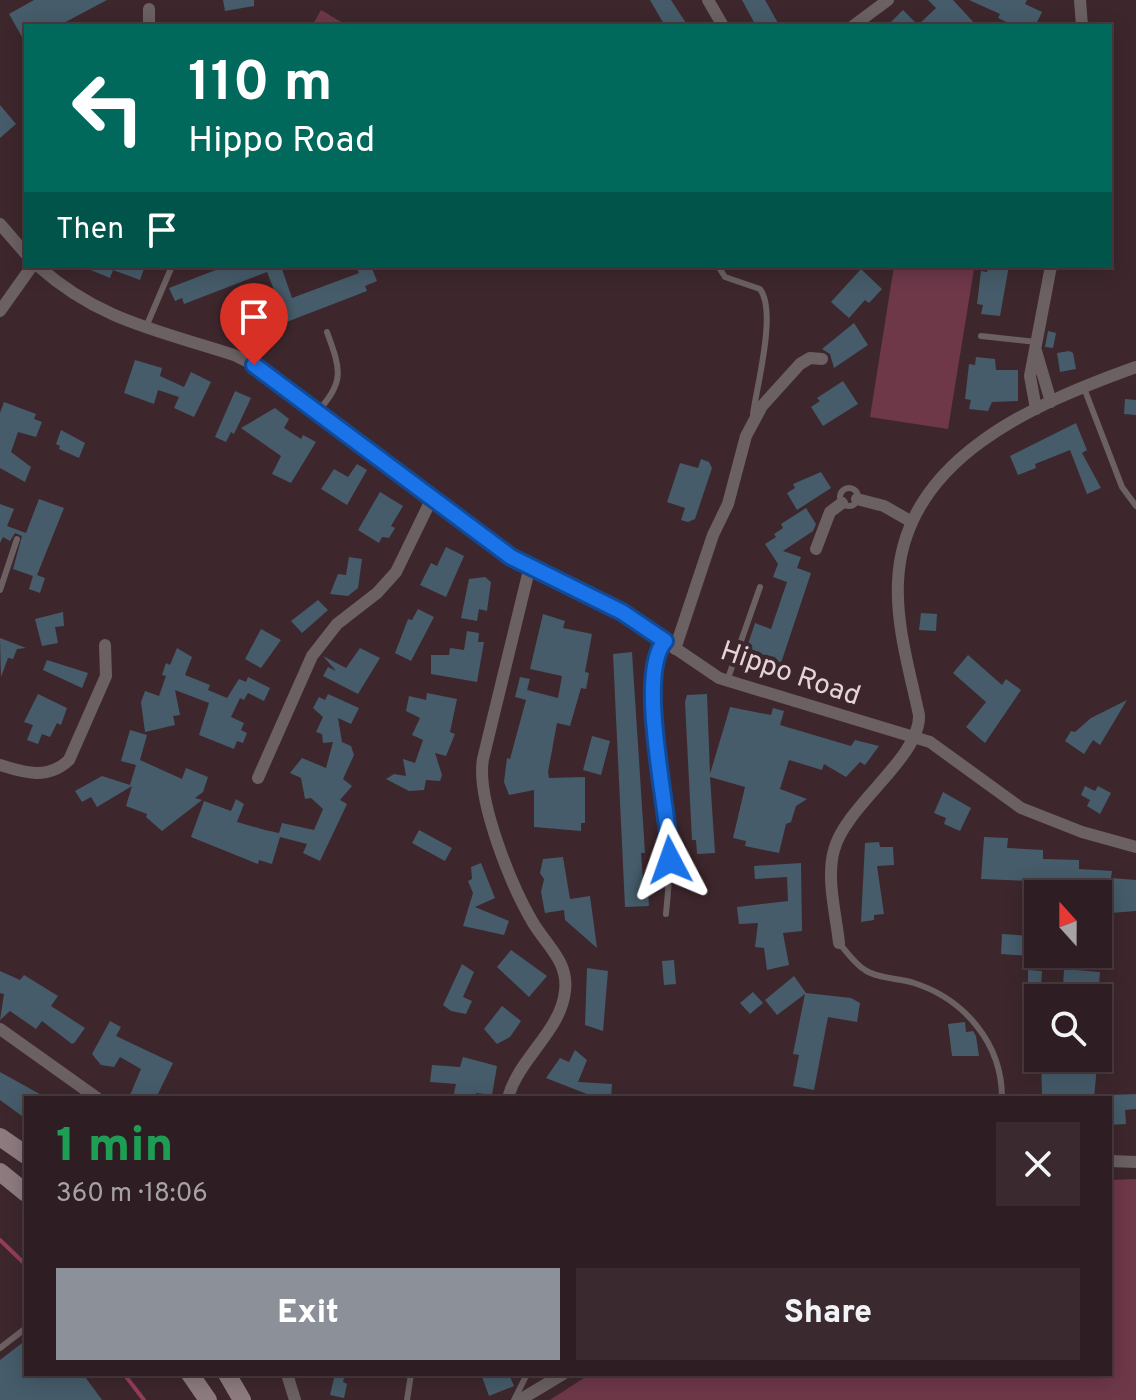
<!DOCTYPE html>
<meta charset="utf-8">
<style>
body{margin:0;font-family:Overpass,sans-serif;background:#3a2a2f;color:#f1f3f6;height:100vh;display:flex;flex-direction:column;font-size:30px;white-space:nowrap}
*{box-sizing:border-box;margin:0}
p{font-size:26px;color:#a7a2a5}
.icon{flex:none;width:44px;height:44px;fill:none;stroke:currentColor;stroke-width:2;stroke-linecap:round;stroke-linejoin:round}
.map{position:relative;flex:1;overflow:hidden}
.drawer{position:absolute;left:24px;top:1096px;width:1088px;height:280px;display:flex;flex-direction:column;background:#2e1d22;border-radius:0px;box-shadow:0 4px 20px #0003,0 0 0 2px #493b40}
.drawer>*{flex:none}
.hud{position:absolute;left:24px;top:24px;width:1088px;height:244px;border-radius:0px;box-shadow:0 4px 20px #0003,0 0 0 2px #493b40;background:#00695c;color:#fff;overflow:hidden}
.needle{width:52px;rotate:339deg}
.tools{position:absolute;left:1024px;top:880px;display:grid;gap:16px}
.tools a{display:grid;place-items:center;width:88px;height:88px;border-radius:0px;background:#2e1d22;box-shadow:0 4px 20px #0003,0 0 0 2px #493b40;font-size:40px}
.pin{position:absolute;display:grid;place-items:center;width:68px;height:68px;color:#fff;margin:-82px -34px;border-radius:50% 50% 50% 0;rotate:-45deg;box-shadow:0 0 8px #0007}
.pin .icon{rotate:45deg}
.me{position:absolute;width:88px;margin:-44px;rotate:356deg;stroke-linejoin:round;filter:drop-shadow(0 0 6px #0008)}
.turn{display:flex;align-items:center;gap:28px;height:168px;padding:0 32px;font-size:36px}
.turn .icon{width:104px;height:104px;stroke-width:2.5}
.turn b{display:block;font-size:56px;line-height:68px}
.then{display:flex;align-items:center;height:76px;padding:0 32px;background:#0003;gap:16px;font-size:30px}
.round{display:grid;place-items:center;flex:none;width:84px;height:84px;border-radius:0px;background:#3a2a2f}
.summary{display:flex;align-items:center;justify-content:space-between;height:136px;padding:0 32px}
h1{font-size:48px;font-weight:800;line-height:60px;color:#1e9e55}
.primary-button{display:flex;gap:16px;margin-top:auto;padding:16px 32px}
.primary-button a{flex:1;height:92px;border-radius:0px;background:#8c9099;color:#fff;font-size:32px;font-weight:800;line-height:92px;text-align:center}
.primary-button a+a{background:#3a2a2f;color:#f1f3f6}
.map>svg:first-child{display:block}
</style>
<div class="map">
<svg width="1136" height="1400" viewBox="0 0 1136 1400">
<rect width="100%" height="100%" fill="#3d272d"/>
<path fill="#6e3849" d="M321,10L348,26H312Z
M894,266L974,269L948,429L870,417Z
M1136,1179V1400H550L590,1374H1110V1180Z"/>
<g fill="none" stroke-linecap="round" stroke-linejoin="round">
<path stroke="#963d5b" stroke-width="4" d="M0,1240L26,1265
M124,1374L144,1400"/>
</g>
<path fill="#465c6a" d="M34,0H107L58,26H26V44L9,14Z
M223,0H254V6L225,11Z
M650,0H671L688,26H665Z
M742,0H765L778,23L756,26Z
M928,0H953L977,26H887L903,10L918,25L936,8Z
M969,0H1027L1025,4L1042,12L1035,26L1020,22L1015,26L998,18L1000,14Z
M0,105L16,124L0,138Z
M81,266H145L140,280L113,270L110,278Z
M226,266H281L292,298L359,273L356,266H371L377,281L365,286L367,291L258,333L251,314L279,303L267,272L184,304L182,298L175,301L169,288Z
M988,266H1006L1008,271L1000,316L981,314L983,305L977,304L981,271L987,272Z
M861,269L882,289L869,303L865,300L849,318L831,302Z
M854,323L868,345L834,368L830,354L822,349Z
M1048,331L1056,333L1053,348L1045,347Z
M1069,351L1073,353L1076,369L1060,372L1057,353Z
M976,357L995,359L996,370H1018V401L992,402L988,411L969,409L971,400L965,399L969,364L975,365Z
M135,360L162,368L160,376L184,387L191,372L211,382L194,417L174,408L179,397L158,390L154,404L124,393Z
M843,381L858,404L823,426L811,407L820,401L817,398Z
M235,391L251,398L234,434L231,432L226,442L215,437Z
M1125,399L1136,400V415L1124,414Z
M4,402L36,414L34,419L42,422L36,437L18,432L11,452L31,467L25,482L0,468V413Z
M275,408L289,419L284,428L301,439L303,435L316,442L291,483L272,474L281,456L241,428Z
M1076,423L1087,450L1082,453L1101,488L1087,494L1070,450L1035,464L1036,468L1018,475L1010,456Z
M61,430L85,443L79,458L59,449L60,446L56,444Z
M701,459L709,462L712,468L695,519L688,522L681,520L685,508L667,502L680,463L698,468Z
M357,464L367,470L347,505L321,489L334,469L348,477Z
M821,472L831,488L797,510L787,493L795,488L793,484Z
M380,492L403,506L391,526L395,528L389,538L382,537L379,543L358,530Z
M39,499L64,508L37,575L45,578L40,593L29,589L33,576L13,569L22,536L15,533L10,541L3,537L0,543V504L14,509L7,526L26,533Z
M806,508L816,524L813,531L783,551L801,557L797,568L811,573L781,663L747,647L755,623L771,629L787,582L773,577L778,564L765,544L776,537L774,534L783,528L781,524Z
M446,547L464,556L446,597L420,585L431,563L437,566Z
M349,557L362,559L358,588L348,596L330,594L338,574L346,575Z
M485,577L491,582L487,611L479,609L477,621L461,618L469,579Z
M318,600L328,610L302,633L291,621Z
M418,609L434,617L411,661L395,653L408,619L412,620Z
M63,612L64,626L55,627L58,643L42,646L35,619Z
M921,613L937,614L936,631L919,630Z
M543,614L565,621L563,628L592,634L585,672L589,673L586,689L581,688L570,726L557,723L548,772L549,778L585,777V823H581V831L534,827V790L509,795L504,782L507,758L510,759L526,700L515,697L520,677L530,679L527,690L558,698L562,676L530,669Z
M261,629L281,640L261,668L245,659Z
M467,631L479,633L478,642H484L477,682L431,674V655H449L450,648L464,650Z
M0,638L26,648L17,649L13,659L8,658L1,677Z
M177,648L192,657L185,675L210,685L208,690L227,698L239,679L246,682L248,677L270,688L264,701L248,693L244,700L240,698L231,717L244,723L241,730L247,733L243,743L237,741L234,749L199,735L209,703L175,690L180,715L173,716L175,725L145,732L141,702L145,691L159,696L166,676L162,675L166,663L170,665Z
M360,648L380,658L358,694L323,676L328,667L336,671L323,656L346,668Z
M632,652L645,853H641L643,879H647L649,906L625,907L613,654Z
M968,655L1002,685L1006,679L1021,690L985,743L966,727L986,702L953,673Z
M47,660L88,673L82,688L43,670Z
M427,693L457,699L450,732L455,734L446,756L435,753L442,775L440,781L426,780L424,790L409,791L386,779L394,774L406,776L403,759L415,763L423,740L412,735L420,718L406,711L409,696L426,700Z
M38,694L67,708L61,725L57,723L50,737L42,734L38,744L27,740L33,725L24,722Z
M328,694L359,708L351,724L338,718L342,742L351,746L354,755L343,779L352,786L340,800L347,804L320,861L303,853L307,844L280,837L272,864L259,860L258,864L191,837L204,801L231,811L236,799L244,804L237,822L265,830L279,833L282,823L314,830L323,809L311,798L305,799L301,778L290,773L302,758L326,768L333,742L323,743L322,734L316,732L323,717L313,708L319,697L325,700Z
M707,694L710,774L730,707L771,715L773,708L784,711L780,725L851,746L855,740L879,746L865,765L860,762L846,777L824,764L822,770L789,760L780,789L807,799L796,806L791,822L786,824L779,853L745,846L746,841L733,838L745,787L710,777L715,853L697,854L696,840H692L685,702L687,695Z
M1127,700L1100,745L1093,740L1084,754L1065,741L1071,731L1075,732L1091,718Z
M130,730L147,735L140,760L182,779L186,768L208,777L203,792L195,798L202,800L162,831L146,817L147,814L126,806L132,786L97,807L91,797L82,802L75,791L102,776L130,785L136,765L121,761Z
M592,736L610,741L601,775L583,770Z
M1085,786L1095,791L1098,786L1111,793L1100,814L1087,806L1090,800L1081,795Z
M943,792L971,808L960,831L944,824L946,818L934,813Z
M419,830L452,848L445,861L412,843Z
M984,837L1008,838L1007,848L1043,850V859L1079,860V869L1112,871L1111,878L1136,880V911L1098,914V894H1088V890L1029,887L1030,881L981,879Z
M879,842L880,847H893L894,865L877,866L884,914L874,915V920L861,922L865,843Z
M563,857L570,899L590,896L597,948L565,920L564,910L545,913L541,892L544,879L540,873L543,859Z
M481,863L495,898L475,907L509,921L504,935L463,926L473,893L468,881L472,879L471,867Z
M801,863L802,931L783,933L789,965L767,970L764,948L755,947L758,923L739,924L737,907L788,901L787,877L755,879L754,866Z
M1002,934L1032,936L1031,956L1001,954Z
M511,950L547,976L529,997L497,967Z
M674,960L676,984L664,985L662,961Z
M462,964L474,972L463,997L472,1001L466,1014L451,1011L443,1005Z
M587,968L608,971L603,1031L585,1025Z
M1064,969L1100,972L1098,997L1070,995V988L1063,987Z
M1028,970L1042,971L1041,986L1028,985Z
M0,971L20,980L24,975L58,996L51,1006L85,1028L75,1042L72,1044L42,1021L36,1029L10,1011L0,1020L4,994L0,993Z
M794,976L806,993L851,998L860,1003L857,1022L828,1017L814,1090L793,1086L799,1055L793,1054L805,994L777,1015L765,1000Z
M753,992L763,1003L750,1014L740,1003Z
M502,1006L521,1021L510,1037L497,1044L484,1029Z
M110,1021L121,1027L116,1036L173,1063L156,1098L130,1095L141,1069L120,1057L114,1067L101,1065L92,1054Z
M965,1022L966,1032L973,1031L976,1036L979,1056H952L948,1024Z
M575,1050L587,1060L578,1082L612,1084L611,1098H597L546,1078L560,1058L569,1062Z
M463,1057L497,1066L492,1095L476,1093L475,1098H453L456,1084L430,1082L432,1065L460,1067Z
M1041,1058H1060L1062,1068L1097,1066L1094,1098H1042Z
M0,1072L47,1098H26V1119L0,1100Z
M1136,1094V1109L1125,1110L1126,1124L1110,1125V1095Z
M26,1340V1374H83L102,1400H0V1360Z
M335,1374H345L343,1382L347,1384L344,1398L330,1395Z
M481,1374H509L514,1386L489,1396Z"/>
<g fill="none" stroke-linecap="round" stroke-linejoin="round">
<path stroke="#6b6062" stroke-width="6" d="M718,266L725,277L760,289C777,311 757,385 753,414
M146,327L172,266
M981,336L1037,342
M1084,388L1122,487L1136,506
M317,412C346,382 340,368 327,332
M840 497a9 9 0 1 1 18 0a9 9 0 1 1-18 0Z
M0,590L17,539
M665,641C637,672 666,803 669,846C671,868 668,891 666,914
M727,681L760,587
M839,943C847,952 855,964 865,970C878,979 899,978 914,983C964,999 1002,1043 1002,1098
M0,1348L26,1328
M407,1400L411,1374
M514,1400L527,1374"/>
<path stroke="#6b6062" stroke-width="12" d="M708,0L723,26
M1080,0L1082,26
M149,26V9
M853,26L888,0
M0,224L26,254
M38,266C100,321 157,330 234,355L254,365L511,557L622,612L719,678L930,742L1021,808L1082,832L1136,847
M0,311L32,266
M1036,351L1051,402
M1036,409L1030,376L1051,266
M857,499L884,506L912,522
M816,549L830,512L842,503
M675,649L713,535L728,504L746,436L762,406L800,364L810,358L822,359
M0,765C25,773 48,780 69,760L106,676L105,645
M258,778L312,656L337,624L377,593L396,572L432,498
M839,943C836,914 826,879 834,850C845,806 921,757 919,715C910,672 896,627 898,582C903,458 1036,403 1136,367
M0,1029L97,1098
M508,1098C518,1059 561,1031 565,991C569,961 545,944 532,921C511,885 476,799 483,759L530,566
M1110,1161L1136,1162
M287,1374L295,1400
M520,1400L563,1374"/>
<path stroke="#8d7b7f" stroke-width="18" d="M0,1137L26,1155
M0,1172L26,1193
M190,1374L208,1400
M227,1374L242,1400"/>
</g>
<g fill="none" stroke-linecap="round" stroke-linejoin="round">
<g stroke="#114b97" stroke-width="20">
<path id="route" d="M254,365L511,557L622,612L665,641C635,674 670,813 670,860"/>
</g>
<use href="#route" stroke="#1a73e8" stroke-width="14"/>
</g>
<g text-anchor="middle" stroke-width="8" stroke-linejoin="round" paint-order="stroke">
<g font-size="28" fill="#e4d5d9" stroke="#3d272d">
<text transform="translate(791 672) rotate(19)" y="10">Hippo Road</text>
</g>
</g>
</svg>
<div class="tools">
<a><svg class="needle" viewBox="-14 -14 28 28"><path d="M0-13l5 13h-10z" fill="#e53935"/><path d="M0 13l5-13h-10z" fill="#a7a2a5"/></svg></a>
<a><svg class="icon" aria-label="search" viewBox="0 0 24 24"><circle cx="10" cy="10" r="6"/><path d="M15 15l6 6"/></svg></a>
</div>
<div class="pin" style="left:254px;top:365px;background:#d93025"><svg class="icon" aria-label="arrive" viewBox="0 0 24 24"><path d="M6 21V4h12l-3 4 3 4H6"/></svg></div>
<svg class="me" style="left:670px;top:860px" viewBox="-20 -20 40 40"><path d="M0-17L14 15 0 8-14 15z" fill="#1a73e8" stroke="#fff" stroke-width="4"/></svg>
<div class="hud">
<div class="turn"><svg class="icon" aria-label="left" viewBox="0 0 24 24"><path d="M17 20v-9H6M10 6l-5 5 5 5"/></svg><div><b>110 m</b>Hippo Road</div></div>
<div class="then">Then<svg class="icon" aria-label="arrive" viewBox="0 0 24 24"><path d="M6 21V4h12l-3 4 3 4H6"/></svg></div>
</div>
<section class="drawer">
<div class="summary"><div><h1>1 min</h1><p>360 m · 18:06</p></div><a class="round"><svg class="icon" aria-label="close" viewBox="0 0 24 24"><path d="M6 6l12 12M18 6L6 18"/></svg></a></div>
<div class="primary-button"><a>Exit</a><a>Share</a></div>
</section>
</div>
